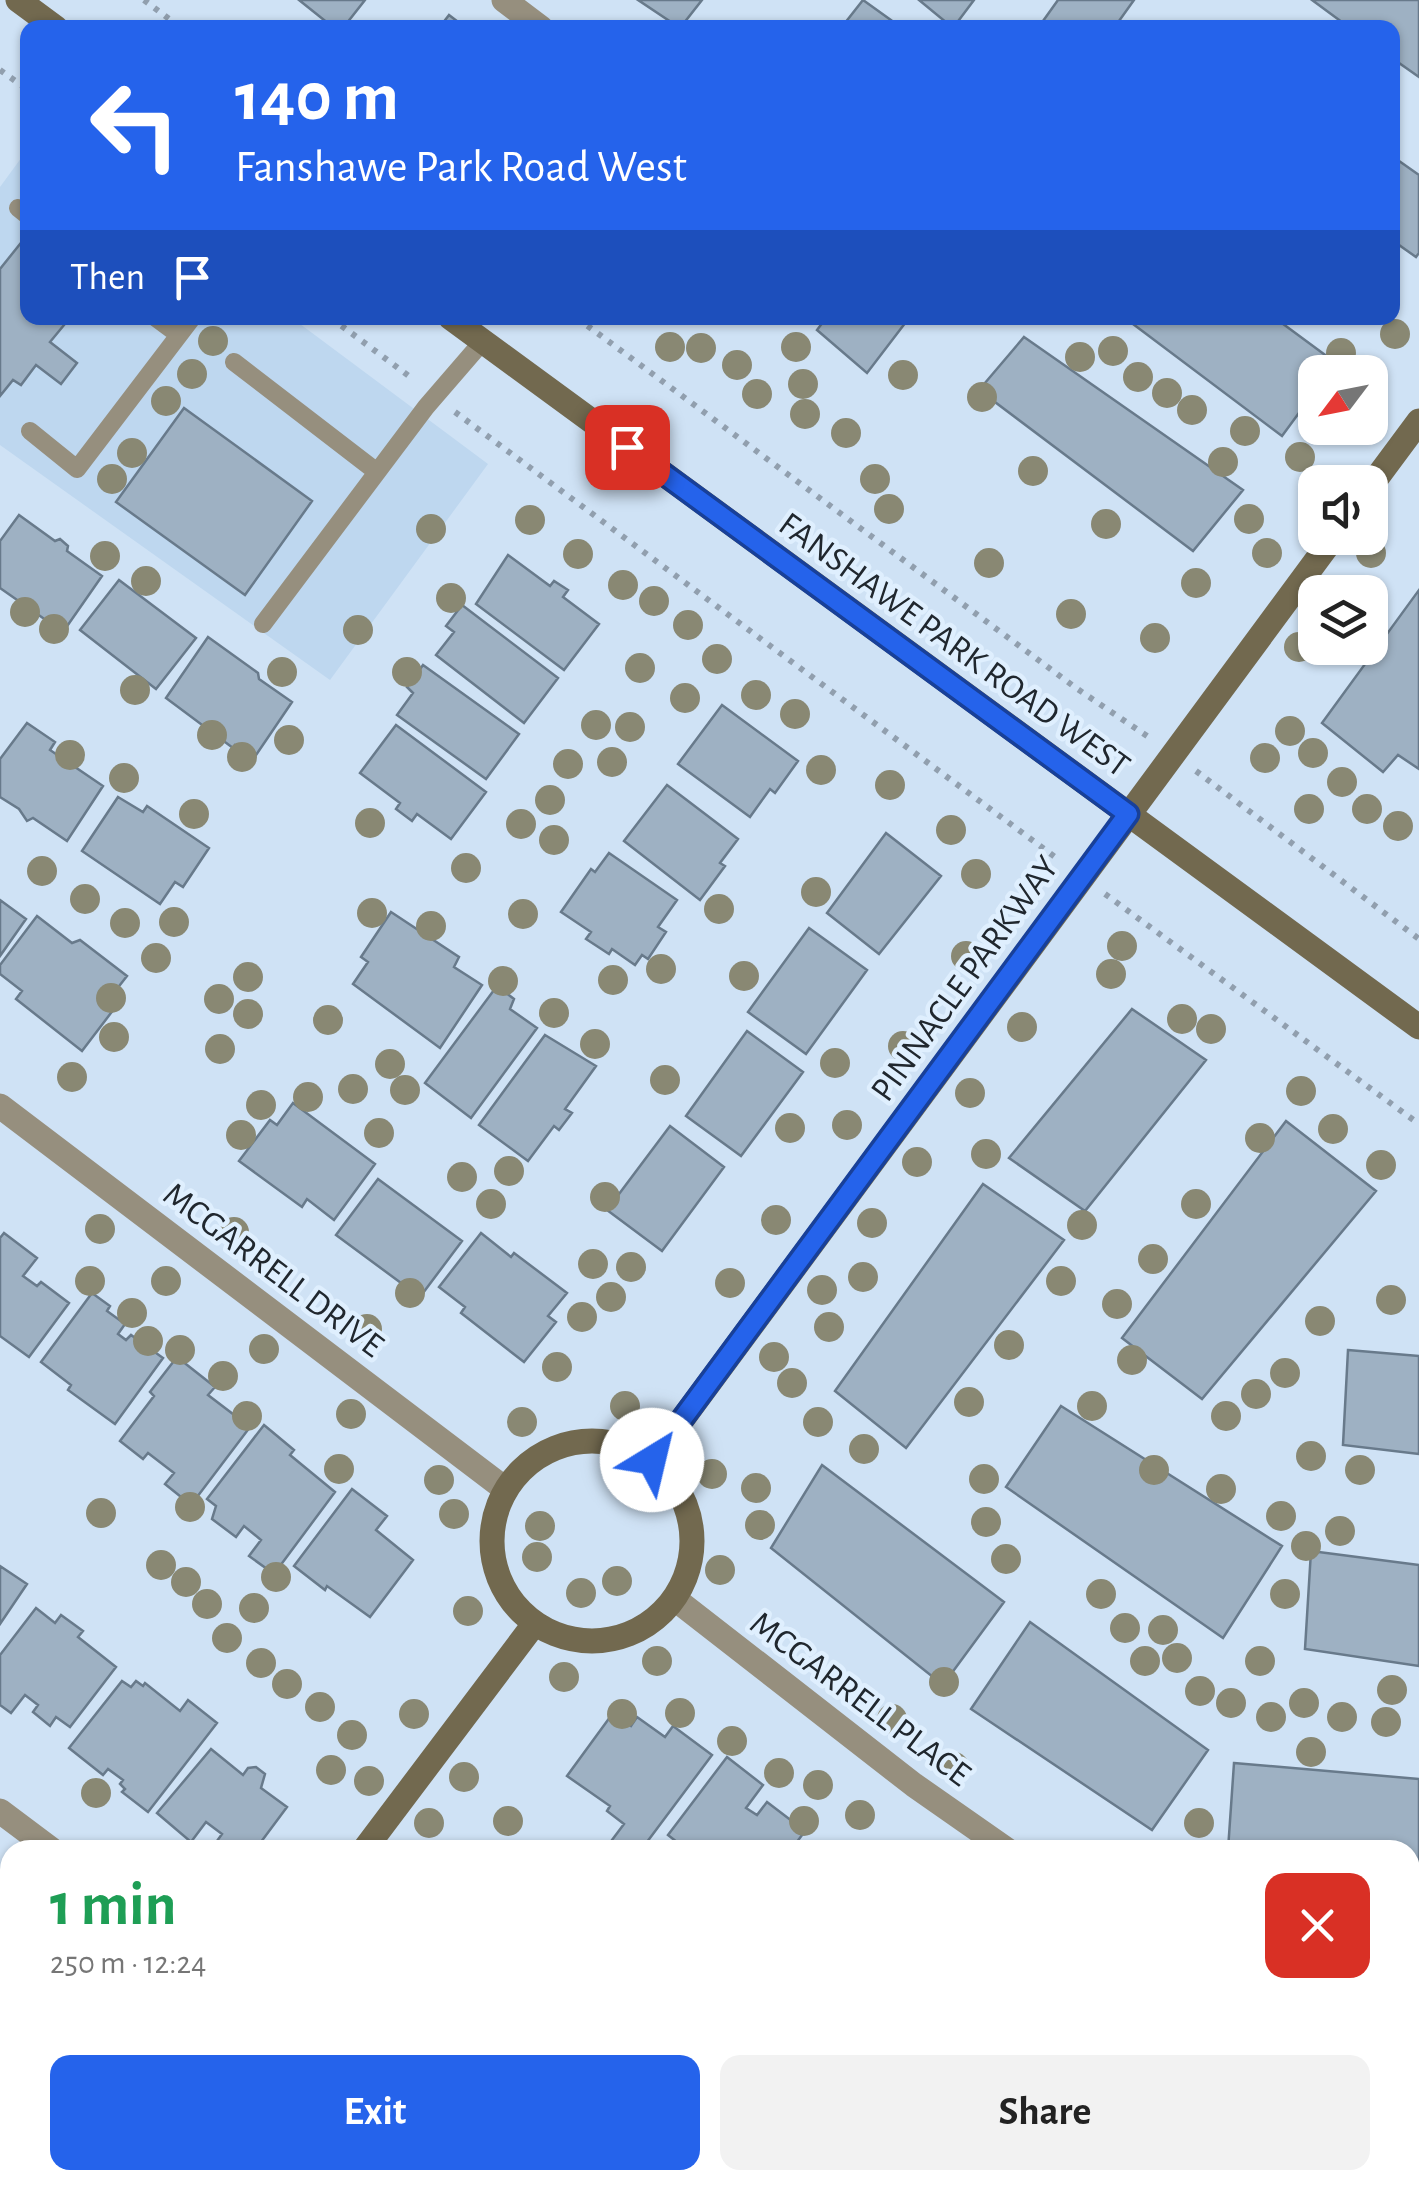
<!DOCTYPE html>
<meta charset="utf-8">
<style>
body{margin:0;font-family:"Alegreya Sans",sans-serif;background:#f2f2f2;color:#222;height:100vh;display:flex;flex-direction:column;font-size:38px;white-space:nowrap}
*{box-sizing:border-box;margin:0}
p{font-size:32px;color:#767676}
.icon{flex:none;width:55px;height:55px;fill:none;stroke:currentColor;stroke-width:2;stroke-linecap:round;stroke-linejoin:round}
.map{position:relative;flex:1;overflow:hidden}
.details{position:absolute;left:0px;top:1840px;width:1420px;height:350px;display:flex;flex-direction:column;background:#fff;border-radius:30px 30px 0 0;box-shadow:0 2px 8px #0004}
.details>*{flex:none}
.guide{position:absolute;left:20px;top:20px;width:1380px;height:305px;border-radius:20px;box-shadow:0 2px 8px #0004;background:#2563eb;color:#fff;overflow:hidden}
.needle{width:65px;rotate:238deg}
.fabs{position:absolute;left:1298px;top:355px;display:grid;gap:20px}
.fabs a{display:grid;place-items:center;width:90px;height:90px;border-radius:20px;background:#fff;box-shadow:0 2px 8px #0004;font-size:50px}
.pin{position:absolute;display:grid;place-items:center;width:85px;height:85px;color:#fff;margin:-42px;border-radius:20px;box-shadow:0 5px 15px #0006}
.me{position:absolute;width:110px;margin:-55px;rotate:36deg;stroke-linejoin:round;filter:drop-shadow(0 0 8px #0008)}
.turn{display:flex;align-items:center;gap:35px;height:210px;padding:0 50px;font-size:45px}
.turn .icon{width:130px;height:130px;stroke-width:2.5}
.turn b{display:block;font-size:70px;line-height:85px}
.then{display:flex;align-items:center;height:95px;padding:0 50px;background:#0003;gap:20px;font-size:38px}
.round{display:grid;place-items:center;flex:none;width:105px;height:105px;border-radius:20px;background:#f2f2f2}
.overview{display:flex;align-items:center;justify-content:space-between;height:170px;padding:0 50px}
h1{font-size:60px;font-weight:700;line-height:75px;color:#1e9e55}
.action{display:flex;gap:20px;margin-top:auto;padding:20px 50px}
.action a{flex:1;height:115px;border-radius:20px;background:#2563eb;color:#fff;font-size:40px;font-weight:700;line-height:115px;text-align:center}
.action a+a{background:#f2f2f2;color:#222}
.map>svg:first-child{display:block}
</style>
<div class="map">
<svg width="1419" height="2190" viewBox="0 0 1419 2190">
<rect width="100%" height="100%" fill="#cfe2f5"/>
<path fill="#bed7ef" d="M27,150L28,318H292L488,464L330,680L0,445V187Z"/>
<path fill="#9eb1c3" stroke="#687a8b" stroke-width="2.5" d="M299,0H365L343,28H334Z
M638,0H702L680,28Z
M863,0L902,28H841Z
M919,0H974L953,28Z
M1058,0H1134L1114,28H1038Z
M1312,0H1419V77L1392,58V28H1350Z
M449,15L466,28H439Z
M1392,156L1419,175V253L1416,257L1392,240Z
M28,234V318L69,319L50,342L77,363L61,384L36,365L21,385L13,380L0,396V269Z
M826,318H909L867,373L817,330Z
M1125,318H1275L1336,363L1329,372H1315V391L1282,436Z
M1024,337L1243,490L1193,551L979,390Z
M184,408L312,501L245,595L116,502Z
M19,515L55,541L60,539L68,546L67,551L102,576L63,632L0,588V541Z
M508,555L550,586L554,581L568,590L563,597L599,624L564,670L476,604Z
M119,580L196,638L156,689L80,630Z
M1419,590V769L1398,755L1383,772L1322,723Z
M462,605L558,678L524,723L436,655L454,632L446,626Z
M208,637L258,673L259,679L292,702L254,758L235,745L233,748L166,698Z
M423,665L519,734L486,779L397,715L413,693L407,687Z
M722,705L798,761L775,793L770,789L750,817L678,764Z
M27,723L55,742L50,750L103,786L67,841L33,818L27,821L19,809L0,797V759Z
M396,725L486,792L451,839L417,814L412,821L396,809L400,803L360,773Z
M667,785L738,839L720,863L725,866L700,900L624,841Z
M118,797L143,812L147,806L209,848L183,887L175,882L160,904L82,851Z
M886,833L941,876L879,954L827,913Z
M609,853L677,900L658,927L666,932L648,959L642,955L635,965L612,949L609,954L586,939L591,932L561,912L591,869L595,872Z
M0,900L26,919L0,956Z
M391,912L459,957L454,967L482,985L440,1048L353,984L368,962L361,957Z
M37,916L72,943L80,940L127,976L109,999L117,1005L82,1051L16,999L22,991L0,974V965Z
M809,928L867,970L806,1054L748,1012Z
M497,986L514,999L510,1009L537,1028L471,1118L425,1083Z
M1132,1009L1206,1060L1085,1211L1009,1158Z
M747,1031L803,1072L741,1156L686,1116Z
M545,1035L596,1066L565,1109L572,1113L559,1130L554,1126L528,1161L479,1125Z
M293,1103L375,1164L334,1220L307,1199L302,1207L239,1161L270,1120L277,1125Z
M1286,1121L1376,1191L1202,1399L1122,1338Z
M670,1126L724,1167L662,1251L607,1210Z
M378,1179L462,1241L420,1297L336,1235Z
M983,1184L1064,1240L906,1448L835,1391Z
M4,1233L37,1258L23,1276L37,1286L41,1282L69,1303L29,1357L0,1336V1238Z
M481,1233L511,1257L514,1253L567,1293L548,1316L556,1322L524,1362L461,1313L465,1307L439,1287Z
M92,1293L110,1306L107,1311L125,1324L118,1334L126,1340L131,1335L163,1358L115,1424L68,1390L71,1385L41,1362Z
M1348,1350L1419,1356V1454L1343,1445Z
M177,1357L215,1387L208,1395L250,1427L191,1505L165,1484L174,1473L148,1453L143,1459L120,1441L154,1396L150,1392Z
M1061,1406L1282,1546L1223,1638L1006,1487Z
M264,1425L294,1450L290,1455L335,1492L274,1574L249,1556L261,1540L244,1526L236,1537L212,1519L216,1506L207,1499Z
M822,1465L1004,1602L943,1685L771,1548Z
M352,1489L387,1516L376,1530L413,1560L370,1617L327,1586L325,1590L294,1566Z
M1311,1551L1419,1565V1666L1305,1649Z
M0,1566L27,1584L0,1624Z
M36,1608L55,1623L61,1615L83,1631L78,1637L116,1667L70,1727L56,1717L50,1726L33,1712L38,1705L25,1695L11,1713L0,1705V1655Z
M1030,1622L1208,1750L1152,1830L971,1709Z
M122,1681L131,1687L136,1681L143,1686L145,1683L180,1711L188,1700L217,1723L148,1812L122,1792L125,1789L120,1784L123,1780L108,1769L103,1775L69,1748Z
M613,1713L631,1726L637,1717L665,1737L673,1726L712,1755L641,1850H617L609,1844L624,1824L607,1811L610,1806L567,1776Z
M211,1749L243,1775L248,1768L256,1767L265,1774L261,1788L287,1807L255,1850H228L217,1841L222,1834L206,1822L191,1842L157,1813Z
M727,1757L763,1785L746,1808L757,1815L767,1802L805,1831L791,1850H687L668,1835Z
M1234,1763L1419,1779V1871L1410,1870V1850H1228Z
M10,1933V1995L6,1992L0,2000V1946Z
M10,2020V2073L4,2068L8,2063L0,2057V2033Z
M1410,2069L1419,2070V2162L1410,2161Z
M216,2180H346L347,2181L340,2190H210Z
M662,2180H787L780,2190H664L658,2186Z"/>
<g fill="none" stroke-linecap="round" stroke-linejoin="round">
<path stroke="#919fae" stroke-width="6" stroke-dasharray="5 8" stroke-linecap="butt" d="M144,0L181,28
M0,70L28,90
M331,318L413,379
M577,318L1076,688L1150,738
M455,412L1059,860
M1196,771L1419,939
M1105,894L1419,1124"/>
<path stroke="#968f7e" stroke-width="18" d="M18,208L28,216
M156,318L179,335
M234,362L377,472
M30,431L77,469L192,318
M263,624L426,407L483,341"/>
<path stroke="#968f7e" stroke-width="25" d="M504,0L541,28
M0,1106L505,1489
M675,1599L914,1785L1007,1850
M0,1811L52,1850
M1410,1972L1419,1973
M495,2180L509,2190"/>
<path stroke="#72694f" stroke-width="25" d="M18,0L56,28
M451,318L1419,1027
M1370,487L1419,421
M492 1541a100 100 0 1 1 200 0a100 100 0 1 1-200 0Z
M653,1459L1333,538
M364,1850L535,1623
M115,2190L122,2180"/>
</g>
<g fill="#898873">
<circle cx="1395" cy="334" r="15"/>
<circle cx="213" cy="341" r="15"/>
<circle cx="670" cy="347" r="15"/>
<circle cx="796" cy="347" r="15"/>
<circle cx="701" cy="348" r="15"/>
<circle cx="1113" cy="351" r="15"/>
<circle cx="1341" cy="353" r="15"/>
<circle cx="1080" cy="357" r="15"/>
<circle cx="737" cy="365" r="15"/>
<circle cx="192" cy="374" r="15"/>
<circle cx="903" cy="375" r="15"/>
<circle cx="1138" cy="377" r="15"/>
<circle cx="803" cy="384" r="15"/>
<circle cx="1167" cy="393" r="15"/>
<circle cx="757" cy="394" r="15"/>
<circle cx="982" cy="397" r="15"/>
<circle cx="166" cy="401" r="15"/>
<circle cx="1192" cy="410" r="15"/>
<circle cx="805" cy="414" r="15"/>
<circle cx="1245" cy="431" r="15"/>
<circle cx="846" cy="433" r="15"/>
<circle cx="132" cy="453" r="15"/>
<circle cx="1300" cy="457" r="15"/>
<circle cx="1223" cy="462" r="15"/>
<circle cx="1033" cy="471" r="15"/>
<circle cx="112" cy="479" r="15"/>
<circle cx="875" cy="479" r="15"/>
<circle cx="889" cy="509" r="15"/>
<circle cx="1249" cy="519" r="15"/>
<circle cx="530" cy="520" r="15"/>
<circle cx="1106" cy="524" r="15"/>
<circle cx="431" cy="529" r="15"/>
<circle cx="1267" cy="553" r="15"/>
<circle cx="1371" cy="553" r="15"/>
<circle cx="578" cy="554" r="15"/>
<circle cx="105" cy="556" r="15"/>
<circle cx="989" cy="563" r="15"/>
<circle cx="146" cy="581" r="15"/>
<circle cx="1196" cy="583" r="15"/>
<circle cx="623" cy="585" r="15"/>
<circle cx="451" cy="598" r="15"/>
<circle cx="654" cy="601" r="15"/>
<circle cx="25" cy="612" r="15"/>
<circle cx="1071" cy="614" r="15"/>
<circle cx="688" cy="625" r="15"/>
<circle cx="54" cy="629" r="15"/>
<circle cx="358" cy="630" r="15"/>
<circle cx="1155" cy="638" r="15"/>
<circle cx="1299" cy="647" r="15"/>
<circle cx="717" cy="659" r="15"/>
<circle cx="640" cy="668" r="15"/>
<circle cx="282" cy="672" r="15"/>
<circle cx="407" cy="672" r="15"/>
<circle cx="135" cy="690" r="15"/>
<circle cx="756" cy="695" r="15"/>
<circle cx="685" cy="698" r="15"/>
<circle cx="795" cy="714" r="15"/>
<circle cx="596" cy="725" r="15"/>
<circle cx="630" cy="727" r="15"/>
<circle cx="1290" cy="731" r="15"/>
<circle cx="212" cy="735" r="15"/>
<circle cx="289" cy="740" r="15"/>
<circle cx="1313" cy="753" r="15"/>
<circle cx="70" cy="755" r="15"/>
<circle cx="242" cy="757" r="15"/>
<circle cx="1265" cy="758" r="15"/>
<circle cx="612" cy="762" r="15"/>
<circle cx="568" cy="764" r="15"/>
<circle cx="821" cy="770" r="15"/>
<circle cx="124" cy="778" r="15"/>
<circle cx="1342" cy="782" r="15"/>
<circle cx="890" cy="785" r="15"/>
<circle cx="550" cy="800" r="15"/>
<circle cx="1309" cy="809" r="15"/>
<circle cx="1367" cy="809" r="15"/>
<circle cx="194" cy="814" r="15"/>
<circle cx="370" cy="823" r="15"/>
<circle cx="521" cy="824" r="15"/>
<circle cx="1398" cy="826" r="15"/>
<circle cx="951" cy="830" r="15"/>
<circle cx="554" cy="840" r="15"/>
<circle cx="466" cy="868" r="15"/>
<circle cx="42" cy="871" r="15"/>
<circle cx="976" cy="874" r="15"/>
<circle cx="816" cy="892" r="15"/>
<circle cx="85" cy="899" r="15"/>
<circle cx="719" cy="909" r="15"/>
<circle cx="372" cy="913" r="15"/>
<circle cx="523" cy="914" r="15"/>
<circle cx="174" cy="922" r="15"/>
<circle cx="125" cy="923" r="15"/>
<circle cx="431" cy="926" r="15"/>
<circle cx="1122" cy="946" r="15"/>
<circle cx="966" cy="956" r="15"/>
<circle cx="156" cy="958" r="15"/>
<circle cx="661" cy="969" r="15"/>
<circle cx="1111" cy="974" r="15"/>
<circle cx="744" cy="976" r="15"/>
<circle cx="248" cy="977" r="15"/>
<circle cx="613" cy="980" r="15"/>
<circle cx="503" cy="981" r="15"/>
<circle cx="111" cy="998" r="15"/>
<circle cx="219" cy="999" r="15"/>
<circle cx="554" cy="1013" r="15"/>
<circle cx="248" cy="1014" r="15"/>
<circle cx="1182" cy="1019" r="15"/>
<circle cx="328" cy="1020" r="15"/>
<circle cx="1022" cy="1027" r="15"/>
<circle cx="1211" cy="1029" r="15"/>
<circle cx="114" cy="1037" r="15"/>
<circle cx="595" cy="1044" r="15"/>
<circle cx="903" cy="1046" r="15"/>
<circle cx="220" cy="1049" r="15"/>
<circle cx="835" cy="1063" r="15"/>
<circle cx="390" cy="1064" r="15"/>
<circle cx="72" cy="1077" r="15"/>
<circle cx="665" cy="1080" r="15"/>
<circle cx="353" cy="1089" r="15"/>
<circle cx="405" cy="1090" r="15"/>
<circle cx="1301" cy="1091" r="15"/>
<circle cx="970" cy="1093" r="15"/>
<circle cx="308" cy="1097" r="15"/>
<circle cx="261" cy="1105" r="15"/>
<circle cx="847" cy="1125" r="15"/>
<circle cx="790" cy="1128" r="15"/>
<circle cx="1333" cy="1129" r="15"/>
<circle cx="379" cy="1133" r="15"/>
<circle cx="241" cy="1135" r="15"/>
<circle cx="1260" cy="1138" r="15"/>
<circle cx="986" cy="1154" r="15"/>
<circle cx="917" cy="1162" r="15"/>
<circle cx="1381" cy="1165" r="15"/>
<circle cx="509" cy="1171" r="15"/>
<circle cx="462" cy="1177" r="15"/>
<circle cx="605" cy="1197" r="15"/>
<circle cx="491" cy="1204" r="15"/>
<circle cx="1196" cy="1204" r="15"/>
<circle cx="776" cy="1220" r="15"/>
<circle cx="872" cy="1223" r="15"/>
<circle cx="1082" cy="1225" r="15"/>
<circle cx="100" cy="1229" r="15"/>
<circle cx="234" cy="1232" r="15"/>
<circle cx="1153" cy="1259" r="15"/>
<circle cx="593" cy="1264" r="15"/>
<circle cx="631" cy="1267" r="15"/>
<circle cx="863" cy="1277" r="15"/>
<circle cx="90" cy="1281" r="15"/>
<circle cx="166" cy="1281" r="15"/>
<circle cx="1061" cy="1281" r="15"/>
<circle cx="730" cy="1283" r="15"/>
<circle cx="822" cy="1290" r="15"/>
<circle cx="410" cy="1293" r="15"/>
<circle cx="611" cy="1297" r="15"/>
<circle cx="1391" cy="1300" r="15"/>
<circle cx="1117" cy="1304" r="15"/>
<circle cx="132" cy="1313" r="15"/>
<circle cx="582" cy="1317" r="15"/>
<circle cx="1320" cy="1321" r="15"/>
<circle cx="829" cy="1327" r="15"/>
<circle cx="367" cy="1329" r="15"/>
<circle cx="148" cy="1341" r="15"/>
<circle cx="1009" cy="1345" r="15"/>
<circle cx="264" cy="1349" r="15"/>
<circle cx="180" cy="1350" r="15"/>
<circle cx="774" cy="1357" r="15"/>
<circle cx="1132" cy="1360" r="15"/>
<circle cx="557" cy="1367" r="15"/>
<circle cx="1285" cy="1373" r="15"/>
<circle cx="223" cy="1376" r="15"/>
<circle cx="792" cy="1383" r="15"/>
<circle cx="1256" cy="1394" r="15"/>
<circle cx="969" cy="1402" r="15"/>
<circle cx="625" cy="1406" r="15"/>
<circle cx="1092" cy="1406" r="15"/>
<circle cx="351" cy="1414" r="15"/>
<circle cx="247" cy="1416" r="15"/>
<circle cx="1226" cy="1416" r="15"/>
<circle cx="522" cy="1422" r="15"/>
<circle cx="818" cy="1422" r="15"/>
<circle cx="864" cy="1449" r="15"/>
<circle cx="1311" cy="1456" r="15"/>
<circle cx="339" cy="1469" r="15"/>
<circle cx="1154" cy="1470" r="15"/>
<circle cx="1360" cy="1470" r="15"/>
<circle cx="712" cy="1474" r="15"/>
<circle cx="984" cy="1479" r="15"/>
<circle cx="439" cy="1480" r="15"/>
<circle cx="756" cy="1488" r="15"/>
<circle cx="1221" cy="1489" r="15"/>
<circle cx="190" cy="1507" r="15"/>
<circle cx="101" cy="1513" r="15"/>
<circle cx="454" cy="1514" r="15"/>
<circle cx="1281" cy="1516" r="15"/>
<circle cx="986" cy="1522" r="15"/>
<circle cx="760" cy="1525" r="15"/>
<circle cx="540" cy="1526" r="15"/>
<circle cx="1340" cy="1531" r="15"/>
<circle cx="1306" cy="1546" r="15"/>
<circle cx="537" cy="1557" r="15"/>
<circle cx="1006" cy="1559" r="15"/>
<circle cx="161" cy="1565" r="15"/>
<circle cx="720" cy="1570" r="15"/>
<circle cx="276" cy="1577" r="15"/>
<circle cx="617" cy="1581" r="15"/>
<circle cx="186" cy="1582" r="15"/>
<circle cx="581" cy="1593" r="15"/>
<circle cx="1101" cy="1594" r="15"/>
<circle cx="1285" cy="1594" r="15"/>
<circle cx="207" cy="1604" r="15"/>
<circle cx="254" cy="1608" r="15"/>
<circle cx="468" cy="1611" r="15"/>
<circle cx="1125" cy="1628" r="15"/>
<circle cx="1163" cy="1630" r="15"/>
<circle cx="227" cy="1638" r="15"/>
<circle cx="1177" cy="1658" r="15"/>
<circle cx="657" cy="1661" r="15"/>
<circle cx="1145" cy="1661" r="15"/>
<circle cx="1260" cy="1661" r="15"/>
<circle cx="261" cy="1663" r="15"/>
<circle cx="564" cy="1677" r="15"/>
<circle cx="944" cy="1682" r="15"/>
<circle cx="287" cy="1684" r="15"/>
<circle cx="1392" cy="1690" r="15"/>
<circle cx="1200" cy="1691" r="15"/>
<circle cx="1231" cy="1703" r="15"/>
<circle cx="1304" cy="1703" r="15"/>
<circle cx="320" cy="1707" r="15"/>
<circle cx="680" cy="1713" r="15"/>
<circle cx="414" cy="1714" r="15"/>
<circle cx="622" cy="1714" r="15"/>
<circle cx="1271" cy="1717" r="15"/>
<circle cx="1342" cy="1717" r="15"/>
<circle cx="892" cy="1719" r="15"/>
<circle cx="1386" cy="1722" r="15"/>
<circle cx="352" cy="1735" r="15"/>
<circle cx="732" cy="1741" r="15"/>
<circle cx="1311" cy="1752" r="15"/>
<circle cx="954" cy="1767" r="15"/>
<circle cx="331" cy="1770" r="15"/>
<circle cx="779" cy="1773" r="15"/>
<circle cx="464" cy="1777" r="15"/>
<circle cx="369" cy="1781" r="15"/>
<circle cx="818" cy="1785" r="15"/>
<circle cx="96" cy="1793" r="15"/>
<circle cx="860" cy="1815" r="15"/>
<circle cx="508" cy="1821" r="15"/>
<circle cx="804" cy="1821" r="15"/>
<circle cx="429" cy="1823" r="15"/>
<circle cx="1199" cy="1823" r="15"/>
</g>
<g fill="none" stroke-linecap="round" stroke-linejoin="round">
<g stroke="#184099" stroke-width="25">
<path id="route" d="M627,447L1128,814L652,1460"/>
</g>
<use href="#route" stroke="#2563eb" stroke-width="18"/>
</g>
<g text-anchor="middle" stroke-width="9" stroke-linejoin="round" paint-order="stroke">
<g font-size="35" fill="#20272e" stroke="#dfeffe">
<text transform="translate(955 644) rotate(36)" y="12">FANSHAWE PARK ROAD WEST</text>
<text transform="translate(964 978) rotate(-54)" y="12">PINNACLE PARKWAY</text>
<text transform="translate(274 1269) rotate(37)" y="12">MCGARRELL DRIVE</text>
<text transform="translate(861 1698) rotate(37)" y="12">MCGARRELL PLACE</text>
</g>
</g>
</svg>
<div class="fabs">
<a><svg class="needle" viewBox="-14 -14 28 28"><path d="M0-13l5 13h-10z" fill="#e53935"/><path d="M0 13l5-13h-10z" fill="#767676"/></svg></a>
<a><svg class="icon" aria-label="sound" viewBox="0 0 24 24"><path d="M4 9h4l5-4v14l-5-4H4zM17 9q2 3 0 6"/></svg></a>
<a><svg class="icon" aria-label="layers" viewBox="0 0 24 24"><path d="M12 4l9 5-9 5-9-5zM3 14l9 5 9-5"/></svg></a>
</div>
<div class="pin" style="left:627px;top:447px;background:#d93025"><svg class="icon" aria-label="arrive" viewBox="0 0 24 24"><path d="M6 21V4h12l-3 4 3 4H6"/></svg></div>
<svg class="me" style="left:652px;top:1460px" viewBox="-20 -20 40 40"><circle r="19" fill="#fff"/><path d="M0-13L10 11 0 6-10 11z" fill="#2563eb"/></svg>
<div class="guide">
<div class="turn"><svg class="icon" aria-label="left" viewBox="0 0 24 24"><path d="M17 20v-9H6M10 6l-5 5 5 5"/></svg><div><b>140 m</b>Fanshawe Park Road West</div></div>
<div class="then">Then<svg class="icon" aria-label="arrive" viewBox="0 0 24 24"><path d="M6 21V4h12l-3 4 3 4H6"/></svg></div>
</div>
<section class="details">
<div class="overview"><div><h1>1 min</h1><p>250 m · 12:24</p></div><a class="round" style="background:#d93025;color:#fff"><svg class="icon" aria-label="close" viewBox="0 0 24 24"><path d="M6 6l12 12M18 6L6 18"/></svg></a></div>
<div class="action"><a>Exit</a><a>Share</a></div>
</section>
</div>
